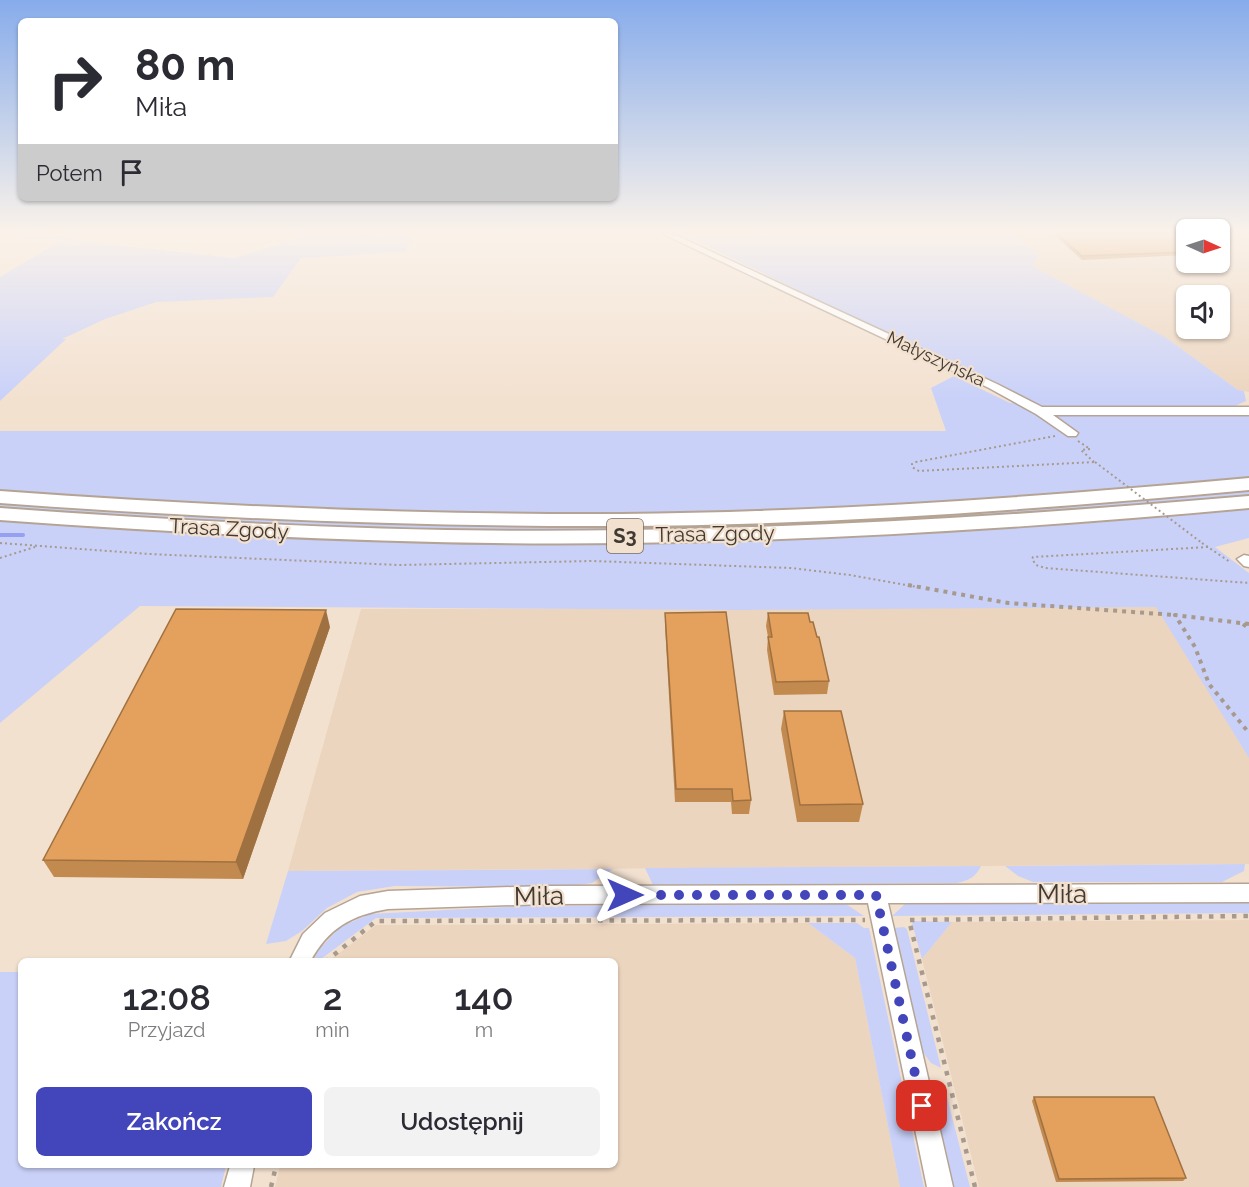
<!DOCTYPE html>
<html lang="pl">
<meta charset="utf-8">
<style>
body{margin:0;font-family:Raleway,sans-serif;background:#f2f2f3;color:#2b2b33;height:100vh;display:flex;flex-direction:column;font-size:22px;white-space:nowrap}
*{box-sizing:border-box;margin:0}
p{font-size:20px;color:#7c7c81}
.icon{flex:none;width:33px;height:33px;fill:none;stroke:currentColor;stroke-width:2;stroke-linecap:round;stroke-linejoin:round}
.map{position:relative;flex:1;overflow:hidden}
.panel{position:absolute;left:18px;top:958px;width:600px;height:210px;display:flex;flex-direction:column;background:#fff;border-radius:9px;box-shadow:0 2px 4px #0004}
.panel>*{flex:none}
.guide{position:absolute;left:18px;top:18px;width:600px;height:183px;border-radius:9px;box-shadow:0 2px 4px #0004;background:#fff;color:#2b2b33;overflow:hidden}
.needle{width:39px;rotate:93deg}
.controls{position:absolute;left:1176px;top:219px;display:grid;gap:12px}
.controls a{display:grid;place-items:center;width:54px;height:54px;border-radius:9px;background:#fff;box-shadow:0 2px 4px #0004;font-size:30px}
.pin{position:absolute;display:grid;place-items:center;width:51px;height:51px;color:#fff;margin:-26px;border-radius:12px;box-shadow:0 3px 9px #0006}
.me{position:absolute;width:66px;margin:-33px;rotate:90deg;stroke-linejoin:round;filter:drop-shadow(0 0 4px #0008)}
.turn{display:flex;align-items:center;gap:21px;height:126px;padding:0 18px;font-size:27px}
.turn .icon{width:78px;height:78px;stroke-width:2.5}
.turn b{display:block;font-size:42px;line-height:51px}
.then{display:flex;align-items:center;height:57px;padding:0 18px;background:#0003;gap:12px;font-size:22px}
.eta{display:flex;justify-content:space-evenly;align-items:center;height:102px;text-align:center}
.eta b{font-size:36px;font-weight:600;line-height:42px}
.cta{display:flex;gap:12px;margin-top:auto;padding:12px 18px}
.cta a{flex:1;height:69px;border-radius:9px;background:#4345ba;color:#fff;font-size:24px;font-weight:600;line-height:69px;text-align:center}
.cta a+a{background:#f2f2f3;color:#2b2b33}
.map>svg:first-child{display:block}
</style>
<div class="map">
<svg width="1249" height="1187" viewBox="0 0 1249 1187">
<rect width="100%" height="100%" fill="#f3e1d0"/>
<path fill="#ecd5bf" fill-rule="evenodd" d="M970,233H1186V262H1220V233H1249V392L1238,390L1165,337ZM1186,296H1220V328H1186Z
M1157,607L1249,757V864L288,871L361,609Z
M1249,920V1187H979L922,959L952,922Z
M808,923L855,958L900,1187H275L280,1166H615V962L329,961L376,925Z"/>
<path fill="#c9d1f9" d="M0,233H74L64,239L234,258L299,238L300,233H322L330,236L412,233L406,252L301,258L273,297L156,302L105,319L62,339H66L0,401V277L62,240L0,235Z
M680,233H1013L1039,255L1032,266L1165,337L1238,390L1244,391L1246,401L1235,406H1038Z
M954,376L1010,403L1015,402L1038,415L1249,416V538L1215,547L1249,573V758L1156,607L743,610L140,606L0,723V431H946L931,388Z
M1245,864L1244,871L1222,882H1033L1018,876L1005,866Z
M981,866C976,877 968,881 956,883L653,885L645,868Z
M613,869L592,883L567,887L395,886L357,892L327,908L302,931L286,941L266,944L288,871Z
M1249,903V913L892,916L905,904Z
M846,904L864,916L376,918L321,959L320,961H314L317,952L340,927L370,914L522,906Z
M914,921L952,922L922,959L912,923Z
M808,923H857L864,928H869L924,1187H900L855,958Z
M904,927L907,929L941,1068L931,1063L922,1051L893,928Z
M0,972H21V1166H226L221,1187H0Z
M947,1097L970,1187H953L937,1120C938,1109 938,1103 947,1097Z"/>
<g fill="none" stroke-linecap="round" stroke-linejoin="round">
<path stroke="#95a1f0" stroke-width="4" d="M0,535H23"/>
<g stroke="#b5a494" stroke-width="3">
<path id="minor" d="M661,233H671L997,384L1042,407H1249V415H1053L1078,433L1076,436H1068L1036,414L989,388Z
M1244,555L1249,556V567L1244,566L1237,559Z
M1249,884V902L888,903L953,1187H927L868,903L545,904L388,909C352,915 328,928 310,962H289L303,934L325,913L360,896L388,891L545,886Z
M230,1166H254L250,1187H224Z"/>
</g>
<g stroke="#b5a494" stroke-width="4">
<path id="highway" d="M1249,478V490C1040,509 831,525 622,526C414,527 207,518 0,503V491C207,506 414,515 622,514C831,512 1040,497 1249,478Z
M1249,496V508C1042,527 836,540 628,543C418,546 209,535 0,520V508C209,523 418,534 628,530C836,527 1042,514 1249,496Z"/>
</g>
<path stroke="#a79a8d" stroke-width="2" stroke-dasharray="2 3" stroke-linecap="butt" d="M1055,436L916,462L912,464V467L919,471L1095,462
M1078,441L1090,449
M1090,449L1081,450L1094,462
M0,543L149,554L399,565L592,561L791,568L850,575L917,587
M1202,543L1230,562
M1208,547L1033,557L1032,559L1036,565L1045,568L1249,583
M0,558L35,547"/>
<path stroke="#a79a8d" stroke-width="4" stroke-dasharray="4 5" stroke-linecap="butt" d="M908,585L1008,603L1175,615
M1243,624L1249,629
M1249,624L1175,615L1195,647L1209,684L1249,733"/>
<path stroke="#a79a8d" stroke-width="4.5" stroke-dasharray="4.5 7" stroke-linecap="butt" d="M325,962L376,921L865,920
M271,1187L276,1166
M975,1187L909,920L1249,916"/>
<use href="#minor" fill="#fff" fill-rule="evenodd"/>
<use href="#highway" fill="#fff" fill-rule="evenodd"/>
<path stroke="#a79a8d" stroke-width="2" stroke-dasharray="2 3" stroke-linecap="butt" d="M1095,462L1202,543"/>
</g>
<path fill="#c38a50" d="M1052,233H1186V255L1082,260Z
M665,613L751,800L749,814H732L731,802H675L665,626Z
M768,613L810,622L817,637L829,681L827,694L774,695L767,650L768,637L766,626Z
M330,627L243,879L54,877L43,860Z
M784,711L863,804L859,822H797L781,729Z
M1034,1097L1186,1178L1183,1181L1056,1182L1032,1101Z"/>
<path fill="#9f7141" d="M326,610L330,627L243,879L236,862Z"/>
<path fill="#e3a15d" stroke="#9f7141" stroke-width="1.5" d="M1056,233H1186V252L1082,256Z
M176,609L326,610L236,862L43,860Z
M726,612L751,800L733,801L732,789H676L665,613Z
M768,613H808L810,622H813L817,637H819L829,681L776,682L768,637H772Z
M784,711H841L863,804L800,805Z
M1034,1097H1154L1186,1178L1059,1179Z"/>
<linearGradient id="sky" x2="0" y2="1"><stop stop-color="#87aceb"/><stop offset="0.58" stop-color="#faf2ea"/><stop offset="1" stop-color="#faf2ea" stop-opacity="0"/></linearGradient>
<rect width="1249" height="399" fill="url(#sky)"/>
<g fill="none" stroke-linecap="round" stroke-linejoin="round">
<path stroke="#4345ba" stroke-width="10" stroke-dasharray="0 18" d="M625,895H876L922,1106"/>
</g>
<g text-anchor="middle" stroke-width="4.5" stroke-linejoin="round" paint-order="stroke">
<g font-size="18" fill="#413a33" stroke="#f3e1d0">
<text transform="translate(936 359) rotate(25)" y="6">Małyszyńska</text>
</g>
<rect fill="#f3e1d0" stroke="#766c62" stroke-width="1.5" x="607" y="519" width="36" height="34" rx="4.5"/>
<g font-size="20" font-weight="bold" fill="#413a33">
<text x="625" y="543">S3</text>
</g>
<g font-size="21" fill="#413a33" stroke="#f3e1d0">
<text transform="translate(229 529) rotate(3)" y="7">Trasa Zgody</text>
<text transform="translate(715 534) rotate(-1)" y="7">Trasa Zgody</text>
</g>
<g font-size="26" fill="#413a33" stroke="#f3e1d0">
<text x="1062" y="903">Miła</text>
<text transform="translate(539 896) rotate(-1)" y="9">Miła</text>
</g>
</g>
</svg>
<div class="controls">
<a><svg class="needle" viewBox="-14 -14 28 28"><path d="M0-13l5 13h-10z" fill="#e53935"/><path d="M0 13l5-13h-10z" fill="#7c7c81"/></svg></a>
<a><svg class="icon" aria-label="sound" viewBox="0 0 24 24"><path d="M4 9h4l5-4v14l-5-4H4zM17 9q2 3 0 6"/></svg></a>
</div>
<div class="pin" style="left:922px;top:1106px;background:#d93025"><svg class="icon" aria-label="arrive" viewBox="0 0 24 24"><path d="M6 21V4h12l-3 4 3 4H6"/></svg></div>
<svg class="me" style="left:625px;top:895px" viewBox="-20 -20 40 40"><path d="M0-17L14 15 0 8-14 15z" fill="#4345ba" stroke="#fff" stroke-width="4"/></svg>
<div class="guide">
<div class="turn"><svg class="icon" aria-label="right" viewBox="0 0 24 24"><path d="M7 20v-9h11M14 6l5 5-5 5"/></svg><div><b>80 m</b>Miła</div></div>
<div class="then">Potem<svg class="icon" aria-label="arrive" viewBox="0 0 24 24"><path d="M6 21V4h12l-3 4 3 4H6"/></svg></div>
</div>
<section class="panel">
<div class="eta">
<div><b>12:08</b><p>Przyjazd</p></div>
<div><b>2</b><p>min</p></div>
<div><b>140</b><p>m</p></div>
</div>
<div class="cta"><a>Zakończ</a><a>Udostępnij</a></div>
</section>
</div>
